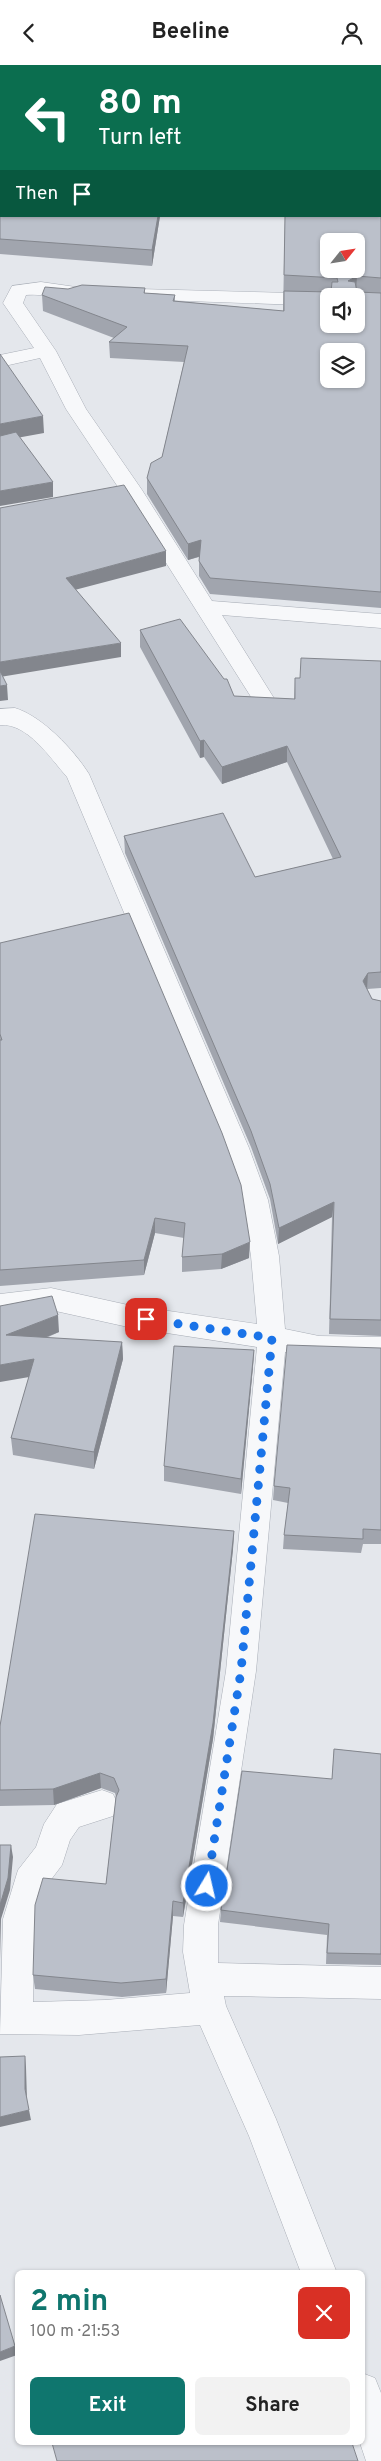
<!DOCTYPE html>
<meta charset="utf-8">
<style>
body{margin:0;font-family:Overpass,sans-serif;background:#f2f2f2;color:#222;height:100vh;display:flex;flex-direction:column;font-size:19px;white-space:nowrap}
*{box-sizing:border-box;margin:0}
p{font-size:16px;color:#767676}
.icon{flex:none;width:28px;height:28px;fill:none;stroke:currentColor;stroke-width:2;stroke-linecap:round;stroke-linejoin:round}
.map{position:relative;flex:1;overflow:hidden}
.drawer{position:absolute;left:15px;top:2205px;width:350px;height:175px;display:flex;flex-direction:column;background:#fff;border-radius:8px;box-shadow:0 1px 4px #0004}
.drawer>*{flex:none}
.banner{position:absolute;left:0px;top:0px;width:381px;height:152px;box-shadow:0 1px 4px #0004;background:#0b6e4f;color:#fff;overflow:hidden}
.needle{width:32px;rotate:60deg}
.fabs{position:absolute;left:320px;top:168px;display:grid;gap:10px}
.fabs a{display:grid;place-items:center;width:45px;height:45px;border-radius:8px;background:#fff;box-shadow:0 1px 4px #0004;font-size:25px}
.pin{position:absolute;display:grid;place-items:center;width:42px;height:42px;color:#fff;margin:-21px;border-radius:10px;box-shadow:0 2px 8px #0006}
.me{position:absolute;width:55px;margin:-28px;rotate:9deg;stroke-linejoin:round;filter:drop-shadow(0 0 4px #0008)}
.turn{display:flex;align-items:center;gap:18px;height:105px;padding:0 15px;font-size:22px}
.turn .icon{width:65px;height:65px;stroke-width:2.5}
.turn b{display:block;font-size:35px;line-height:42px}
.then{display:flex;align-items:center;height:48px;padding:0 15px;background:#0003;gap:10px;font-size:19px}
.round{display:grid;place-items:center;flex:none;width:52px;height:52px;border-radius:8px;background:#f2f2f2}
.summary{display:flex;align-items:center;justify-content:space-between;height:85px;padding:0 15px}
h1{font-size:30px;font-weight:700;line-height:38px;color:#0f766e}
.action{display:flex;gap:10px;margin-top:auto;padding:10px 15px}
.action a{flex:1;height:58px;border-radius:8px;background:#0f766e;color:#fff;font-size:20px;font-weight:700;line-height:58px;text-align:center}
.action a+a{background:#f2f2f2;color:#222}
header{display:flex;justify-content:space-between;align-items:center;height:65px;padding:0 15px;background:#fff;font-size:22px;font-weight:700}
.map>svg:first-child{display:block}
</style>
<header><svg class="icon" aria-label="back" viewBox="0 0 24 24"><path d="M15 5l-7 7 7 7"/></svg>Beeline<svg class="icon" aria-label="person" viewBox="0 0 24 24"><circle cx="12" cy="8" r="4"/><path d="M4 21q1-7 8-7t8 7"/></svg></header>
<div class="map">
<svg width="381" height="2396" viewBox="0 0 381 2396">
<rect width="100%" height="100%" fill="#e4e7ec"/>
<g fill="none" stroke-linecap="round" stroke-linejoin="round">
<g stroke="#a9aeb7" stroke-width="1">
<path id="minor" d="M380,42H381V52H380Z
M41,217L90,224L93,228L90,232C70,237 47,228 26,230L23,238L56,286L86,344L142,425L212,536L381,549V563L222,550L277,638L274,643L266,646L258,643L120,425L66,344L40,293L0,302V290L34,283L3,238L12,221Z
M138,224L329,229L336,231H329V241L131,234L128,230L131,226Z
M15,643C42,651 74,685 89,709L249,1083L268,1135L279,1191L285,1264L319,1271L381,1272V1296L319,1295L285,1287L256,1606L218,1860V1898L381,1902V1934L224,1931L226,1941L276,2054L337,2208H301L249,2071L200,1960L79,1970L0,1969L3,1854L18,1805L36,1782L44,1759L57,1739L102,1725L113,1729L118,1740L113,1751L79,1762L70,1775L62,1800L44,1824L35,1854L33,1937L105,1935L190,1928L183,1887L184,1860L226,1606L257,1282L128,1262L51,1245L0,1251V1229L51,1223L128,1240L257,1259L251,1191L242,1135L223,1083L67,712C50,693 28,658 0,660V644Z
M362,2308L375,2313L381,2328V2396H366L360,2378H362Z"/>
</g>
<use href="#minor" fill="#f7f8fa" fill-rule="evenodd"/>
</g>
<path fill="#a1a5ae" d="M0,0H356V1H1V3H0Z
M0,35L160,151L152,201L0,189Z
M381,54V543L210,529L199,511V492L188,495L147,429V413L162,392L184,297L110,293L109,277L114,273L43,246L42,230L68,224L145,223V228L175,230V236L283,246L285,151Z
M140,565L234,631L294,634L295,613H300L381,596V923L367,924L372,934L381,936V1271L329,1269L332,1152L278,1179L270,1134L251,1082L125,788L124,771L255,812L333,794L287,697L222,719L204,692L200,693L140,582Z
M0,878L249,1193L221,1204L182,1207V1192L184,1173L155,1168L144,1210L0,1221Z
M0,1241L59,1267L46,1273L122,1277L123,1294L94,1404L13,1390L11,1373L29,1312Z
M381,1283V1479H363L361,1488L283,1484L284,1470L288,1438L273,1435L274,1421Z
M254,1285L253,1301L241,1429L164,1416V1401Z
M234,1466L233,1484L213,1674L183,1852L173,1851L166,1928L122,1932L35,1924L33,1910L106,1819L116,1732L115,1728L101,1723L54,1740L0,1741V1661Z
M334,1684L381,1689V1900L326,1899L327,1870L220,1857L221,1845L332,1714Z"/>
<path fill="#83868d" d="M158,151H160L152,201V185Z
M357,211L356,227L348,216Z
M43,351L44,368L0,376V359Z
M53,417V432L0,441V426Z
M201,475V491L188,495V479Z
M166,486V501L67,527L66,513Z
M121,578V592L0,612V597Z
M7,620L8,635L0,636V621Z
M204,675V692L200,693V676Z
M287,681V697L222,719V702Z
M368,908L367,924L363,916Z
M334,1137L332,1152L278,1179L279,1163Z
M155,1153V1168L144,1210V1195Z
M250,1177L249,1193L221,1204L222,1189Z
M58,1250L59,1267L8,1287L6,1270Z
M122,1277L123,1294L94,1404V1387Z
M254,1285L253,1301L241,1429V1414Z
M34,1294L35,1311L0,1317V1300Z
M234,1466L233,1484L213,1674L183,1852V1838Z
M100,1708L101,1723L54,1740L53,1724Z
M11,1780L13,1792L10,1825L1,1854L0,1894V1840Z
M173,1836V1851L166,1928V1914Z
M25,1991L26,2002L27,2035L25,2024Z
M29,2045L31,2055L0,2062V2052Z
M15,2281L17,2290L0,2296V2287Z"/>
<path fill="#bbc0ca" stroke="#83868d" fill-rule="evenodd" d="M19,0H356V1H18Z
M1,32V151H158L152,185L0,174V35Z
M380,54H381V213L357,211L348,216L355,217L357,227L381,228V527L210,513L199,496L201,475L188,479L147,413L151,398L162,392L188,281L109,277L127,262L42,230L45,222L68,224L82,220L145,223L144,228L175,230L173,236L284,246V226L331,227L332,217H338L337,213L284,210L285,151H380ZM329,176H356V204H329ZM329,231H356V259H329ZM329,286H356V314H329Z
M0,289L43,351L0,359Z
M16,367L53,417L0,426V371Z
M124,420L166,486L66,513L121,578L0,597V443Z
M180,554L224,614H227L234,631L295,634V613H300L301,593L381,596V907L368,908L363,916L372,934L381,936V1255L330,1254L334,1137L279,1163L270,1119L251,1066L124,771L223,748L255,812L341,792L287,681L222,702L204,675L200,676L140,565Z
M0,606L7,620L0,621Z
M129,848L222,1068L241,1120L250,1177L222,1189L182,1192L185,1158L155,1153L144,1195L0,1205V975H2L0,969V878Z
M52,1231L58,1250L6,1270L122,1277L94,1387L11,1373L34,1294L0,1300V1241Z
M287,1280L381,1283V1465L363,1464V1474L284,1470L290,1423L274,1421Z
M174,1281L254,1285L241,1414L164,1401Z
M35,1449L234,1466L213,1658L183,1838L173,1836L166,1914L121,1918L33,1910L35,1840L43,1813L106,1819L116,1732L119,1725L114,1713L100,1708L53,1724L0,1725V1661Z
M334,1684L381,1689V1889L327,1888L329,1859L221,1845L242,1706L332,1714Z
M0,1780H11L8,1813L0,1840Z
M25,1991V2024L29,2045L0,2052V1992Z
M0,2230L15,2281L0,2287Z
M52,2378H352L358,2396H57Z"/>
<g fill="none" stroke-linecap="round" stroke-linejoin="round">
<path stroke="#1a73e8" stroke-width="9" stroke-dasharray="0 16.2" d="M146,1254L272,1273L241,1606L207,1821"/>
</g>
</svg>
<div class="fabs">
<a><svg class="needle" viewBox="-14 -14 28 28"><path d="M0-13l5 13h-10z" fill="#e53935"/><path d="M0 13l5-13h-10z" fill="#767676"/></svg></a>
<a><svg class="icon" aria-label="sound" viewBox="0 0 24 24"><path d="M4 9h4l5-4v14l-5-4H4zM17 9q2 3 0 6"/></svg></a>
<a><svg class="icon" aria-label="layers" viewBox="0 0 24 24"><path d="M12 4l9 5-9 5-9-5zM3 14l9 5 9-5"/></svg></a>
</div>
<div class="pin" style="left:146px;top:1254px;background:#d93025"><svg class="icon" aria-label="arrive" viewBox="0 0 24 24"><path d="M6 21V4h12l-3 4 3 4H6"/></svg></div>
<svg class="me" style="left:207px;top:1821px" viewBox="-20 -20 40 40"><circle r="17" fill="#1a73e8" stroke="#fff" stroke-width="3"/><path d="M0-11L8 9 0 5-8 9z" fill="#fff"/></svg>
<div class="banner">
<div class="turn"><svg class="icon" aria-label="left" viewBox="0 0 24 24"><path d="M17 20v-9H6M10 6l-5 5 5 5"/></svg><div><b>80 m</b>Turn left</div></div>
<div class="then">Then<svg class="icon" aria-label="arrive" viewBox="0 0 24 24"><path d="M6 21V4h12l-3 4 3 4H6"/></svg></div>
</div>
<section class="drawer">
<div class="summary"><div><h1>2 min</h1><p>100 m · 21:53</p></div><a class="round" style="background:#d93025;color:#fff"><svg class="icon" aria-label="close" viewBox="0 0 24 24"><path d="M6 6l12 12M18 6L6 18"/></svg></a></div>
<div class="action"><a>Exit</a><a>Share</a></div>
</section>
</div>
